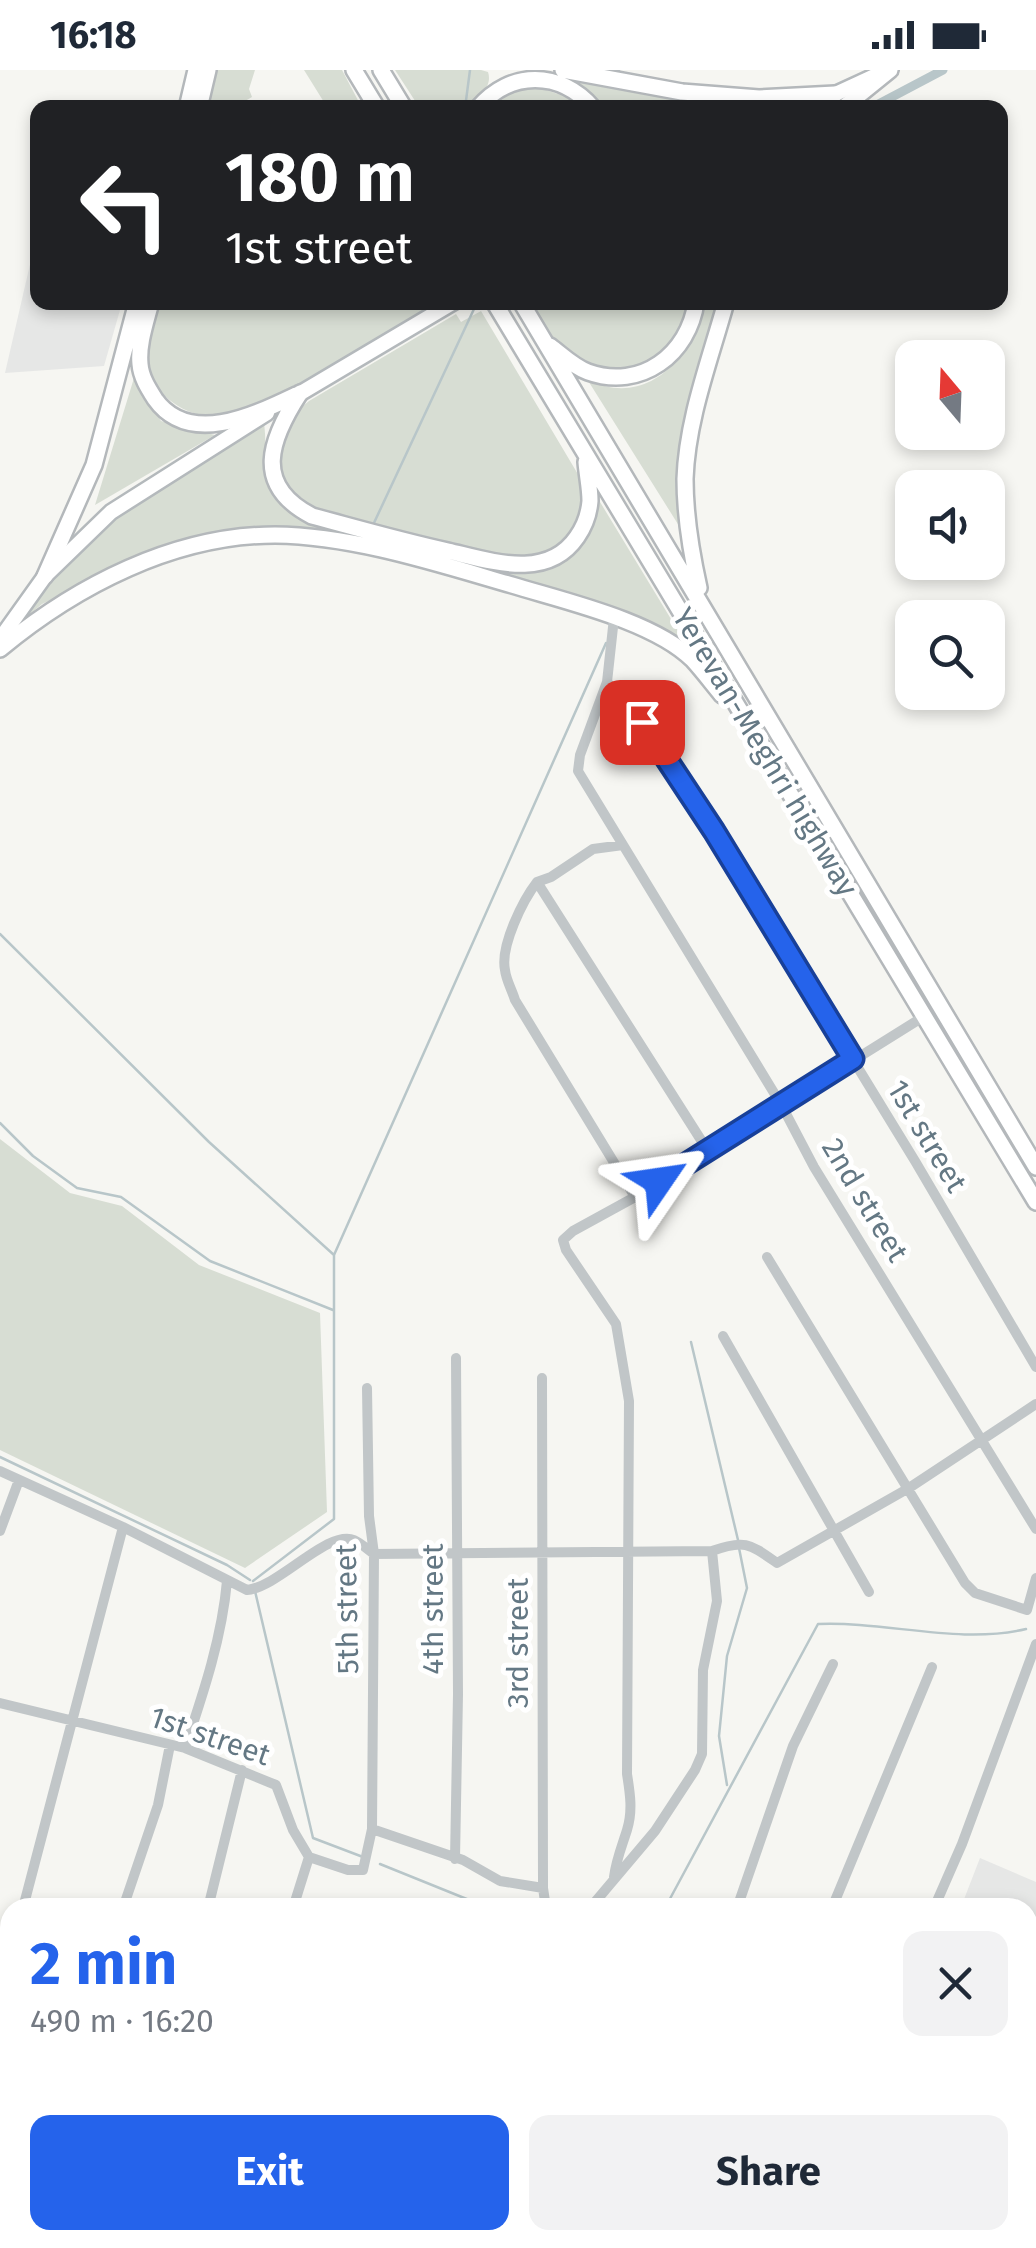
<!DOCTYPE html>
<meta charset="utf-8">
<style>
body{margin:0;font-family:"Fira Sans",sans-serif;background:#f2f2f3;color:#1f2937;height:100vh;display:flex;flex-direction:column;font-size:38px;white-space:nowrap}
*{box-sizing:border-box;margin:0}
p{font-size:32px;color:#747a83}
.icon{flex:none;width:55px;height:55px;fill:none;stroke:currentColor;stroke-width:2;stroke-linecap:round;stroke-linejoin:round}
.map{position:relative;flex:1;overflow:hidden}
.drawer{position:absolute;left:0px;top:1828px;width:1038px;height:352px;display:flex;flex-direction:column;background:#fff;border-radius:30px 30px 0 0;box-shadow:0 5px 15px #0003}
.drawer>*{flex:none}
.top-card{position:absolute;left:30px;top:30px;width:978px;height:210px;border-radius:20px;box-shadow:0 5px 15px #0003;background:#202124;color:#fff;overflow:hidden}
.needle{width:65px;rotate:341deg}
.tools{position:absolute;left:895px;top:270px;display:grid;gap:20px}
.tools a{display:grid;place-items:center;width:110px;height:110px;border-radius:20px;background:#fff;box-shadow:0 5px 15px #0003;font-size:50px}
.pin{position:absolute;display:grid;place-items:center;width:85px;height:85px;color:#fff;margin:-42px;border-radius:20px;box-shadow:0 5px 15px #0006}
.me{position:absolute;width:110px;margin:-55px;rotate:58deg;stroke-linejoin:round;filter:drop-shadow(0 0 8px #0008)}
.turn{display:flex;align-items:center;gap:35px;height:210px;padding:0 30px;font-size:45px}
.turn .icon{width:130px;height:130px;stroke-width:2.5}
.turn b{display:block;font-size:70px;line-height:85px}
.round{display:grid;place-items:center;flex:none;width:105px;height:105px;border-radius:20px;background:#f2f2f3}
.headline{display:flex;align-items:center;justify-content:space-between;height:170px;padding:0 30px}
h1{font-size:60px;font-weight:700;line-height:75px;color:#2563eb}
.cta{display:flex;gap:20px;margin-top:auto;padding:20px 30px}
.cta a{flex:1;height:115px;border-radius:20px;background:#2563eb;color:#fff;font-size:40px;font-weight:700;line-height:115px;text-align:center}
.cta a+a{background:#f2f2f3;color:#1f2937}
.status{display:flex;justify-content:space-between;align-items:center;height:70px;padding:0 50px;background:#fff;direction:ltr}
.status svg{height:28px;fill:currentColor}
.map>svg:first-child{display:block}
</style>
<div class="status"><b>16:18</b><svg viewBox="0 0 49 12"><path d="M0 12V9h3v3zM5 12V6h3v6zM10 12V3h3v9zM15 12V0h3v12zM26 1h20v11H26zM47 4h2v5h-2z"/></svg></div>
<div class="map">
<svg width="1036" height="2178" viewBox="0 0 1036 2178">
<rect width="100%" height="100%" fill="#f6f6f2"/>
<path fill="#e6e7e6" d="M37,164L38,232L122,233L104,296L5,303Z
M980,1788L1036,1812V2148L1028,2144V1838L961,1837Z"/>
<path fill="#d7ddd3" d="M215,0H255L249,19L252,27L235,37L203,38Z
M304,0H342L361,36L327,37Z
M395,0H481L488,2C493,17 478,27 469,37H419Z
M580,9L683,32L772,37H605L576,14Z
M537,17L573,29L583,38H490C504,22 517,19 537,17Z
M690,232C681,289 615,327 567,283C552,269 542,250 531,233Z
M158,233H442C395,261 349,289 301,314C281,325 260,338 238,344C201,355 154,334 149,293C146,273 153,252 158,233Z
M703,233H718L681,459L587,309C646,340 694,287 703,233Z
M481,241L582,411L584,431L576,458L556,482L517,489L465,481L315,440L284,419L277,389L293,344L309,331L456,244L461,252Z
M134,308L161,351L215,365L95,435Z
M264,353C268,382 260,407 280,433C306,466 517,514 557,496C583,484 598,454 597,427L694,587L663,565L417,489L267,466L144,486L42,534L12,559L59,494L110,447Z
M0,1069L70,1123L122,1136L199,1195L320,1243L327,1442L245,1498L0,1380Z"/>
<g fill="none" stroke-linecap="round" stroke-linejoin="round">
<path stroke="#b8c6c9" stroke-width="2.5" d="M613,0L619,1
M465,38L470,0
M373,455L474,239
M0,864L209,1072L334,1185V1449L253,1511
M0,1053L33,1086L77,1118L121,1127L210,1191L333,1240
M334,1185L606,573
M691,1272L738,1470
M0,1387L227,1495L250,1510
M255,1521L313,1768L363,1787
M727,1715L719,1666L727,1586L747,1518L739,1478
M380,1794L489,1838
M665,1838L818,1554C886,1551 959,1575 1026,1559
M0,1919L10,1925
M547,2170L548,2178
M212,2178L214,2170"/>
<path stroke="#b8c6c9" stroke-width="9" d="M871,38L943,0"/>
<g stroke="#b4b9bc" stroke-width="19">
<path id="major" d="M805,38L881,3
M294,327L454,232
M0,569L45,506L111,442L267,343"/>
</g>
<g stroke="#b4b8bb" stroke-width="20">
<path id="highway" d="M354,0L377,38
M381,0L404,38
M563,0L682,22L759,28L835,24
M187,38L196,0
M199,38L208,0
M478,38C510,0 560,0 593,38
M843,38L890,0
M151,232C146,252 138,274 140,294C141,307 148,318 155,329C189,377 254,345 296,325
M494,232L1036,1132
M521,232L1036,1097
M550,276C562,285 574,297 588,302C641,321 689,284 696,232
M300,323C270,369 252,415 312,446C357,458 402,471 448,481C491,491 547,511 577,467C584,457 589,443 590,431C590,418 587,405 586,392
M45,506L94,395L137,232
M699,518C691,482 685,446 685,409C687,349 710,290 726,232
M0,579C76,516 174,465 275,465C354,466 436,493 512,515C564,531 654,551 693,590C703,601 712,613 722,625"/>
</g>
<path stroke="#c1c6c8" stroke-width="10" d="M614,548L607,612L580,685L578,701L782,1036L814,1097L1036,1459
M607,612L642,652L713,761L915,1091L1036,1297
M537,812C523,830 500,876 505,900C506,910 512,920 515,930L635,1127
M537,812L708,1081
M537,812L551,807L593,779L623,775
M767,1187L965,1513L975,1523L1027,1540
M723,1266L869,1522
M542,1308L543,1818L546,1838
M0,1401L123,1457L247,1520C279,1517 328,1459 354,1470C361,1473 368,1480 374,1484L712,1481C745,1469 750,1474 777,1493L909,1418L1036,1334
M0,1461L19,1410
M1027,1540L1036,1508
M0,1633L185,1678L276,1715L293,1760L309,1787L293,1838
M185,1678C203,1624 222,1568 227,1511
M372,1759L463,1790L500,1811L543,1818
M309,1787L348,1800H363L372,1759L374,1484L369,1446L367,1318
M455,1789L458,1624L456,1288
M614,1807C616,1790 622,1776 627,1760C633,1741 630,1723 627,1704L629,1331L616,1254L566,1180L563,1170L573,1161L635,1127L923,947
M23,1838L123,1457
M123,1838L158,1735L170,1675
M208,1838L242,1700
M590,1838L655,1761L695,1700L702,1684L703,1600L717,1531L712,1481
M737,1838L793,1676L833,1594
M832,1838L932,1597
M934,1838L962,1774L1036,1574
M6,1900L10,1884
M0,2091L10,2055
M1028,2153L1036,2157
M190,2178L193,2170
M226,2178L228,2170
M344,2178L347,2170
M450,2178L452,2170
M598,2178L601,2170
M690,2178L693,2170
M796,2178L798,2170
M937,2178L939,2170"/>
<use href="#major" stroke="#fff" stroke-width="14"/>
<use href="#highway" stroke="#fff" stroke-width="15"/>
</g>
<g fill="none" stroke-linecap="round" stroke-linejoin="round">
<g stroke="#184099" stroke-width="25">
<path id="route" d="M642,652L714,761L853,989L659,1111"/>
</g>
<use href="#route" stroke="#2563eb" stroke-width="18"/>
</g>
<g text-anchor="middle" stroke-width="10" stroke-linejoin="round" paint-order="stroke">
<g font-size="30" fill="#647884" stroke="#fff">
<text transform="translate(765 682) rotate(59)" y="10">Yerevan-Meghri highway</text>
<text transform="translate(927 1066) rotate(59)" y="10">1st street</text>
<text transform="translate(865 1130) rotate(59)" y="10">2nd street</text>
<text transform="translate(347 1539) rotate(-91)" y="10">5th street</text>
<text transform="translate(433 1539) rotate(-90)" y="10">4th street</text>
<text transform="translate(518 1573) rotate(-90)" y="10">3rd street</text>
<text transform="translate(210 1666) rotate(19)" y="10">1st street</text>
</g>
</g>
</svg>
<div class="tools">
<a><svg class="needle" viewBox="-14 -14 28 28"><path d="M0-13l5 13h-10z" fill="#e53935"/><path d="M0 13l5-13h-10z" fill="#747a83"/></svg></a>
<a><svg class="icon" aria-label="sound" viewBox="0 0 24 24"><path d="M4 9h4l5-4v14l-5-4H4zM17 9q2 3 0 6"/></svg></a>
<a><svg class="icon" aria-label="search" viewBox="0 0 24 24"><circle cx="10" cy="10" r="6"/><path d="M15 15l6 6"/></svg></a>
</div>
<div class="pin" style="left:642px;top:652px;background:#d93025"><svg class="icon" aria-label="arrive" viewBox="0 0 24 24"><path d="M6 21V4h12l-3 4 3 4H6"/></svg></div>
<svg class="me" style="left:659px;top:1111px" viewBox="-20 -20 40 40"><path d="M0-17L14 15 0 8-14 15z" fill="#2563eb" stroke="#fff" stroke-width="4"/></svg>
<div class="top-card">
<div class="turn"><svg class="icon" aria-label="left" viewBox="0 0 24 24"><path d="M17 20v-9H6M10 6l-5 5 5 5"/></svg><div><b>180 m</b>1st street</div></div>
</div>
<section class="drawer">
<div class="headline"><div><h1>2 min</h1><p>490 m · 16:20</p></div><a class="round"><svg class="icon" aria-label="close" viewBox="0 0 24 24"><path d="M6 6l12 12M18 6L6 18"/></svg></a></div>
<div class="cta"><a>Exit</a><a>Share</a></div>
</section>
</div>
